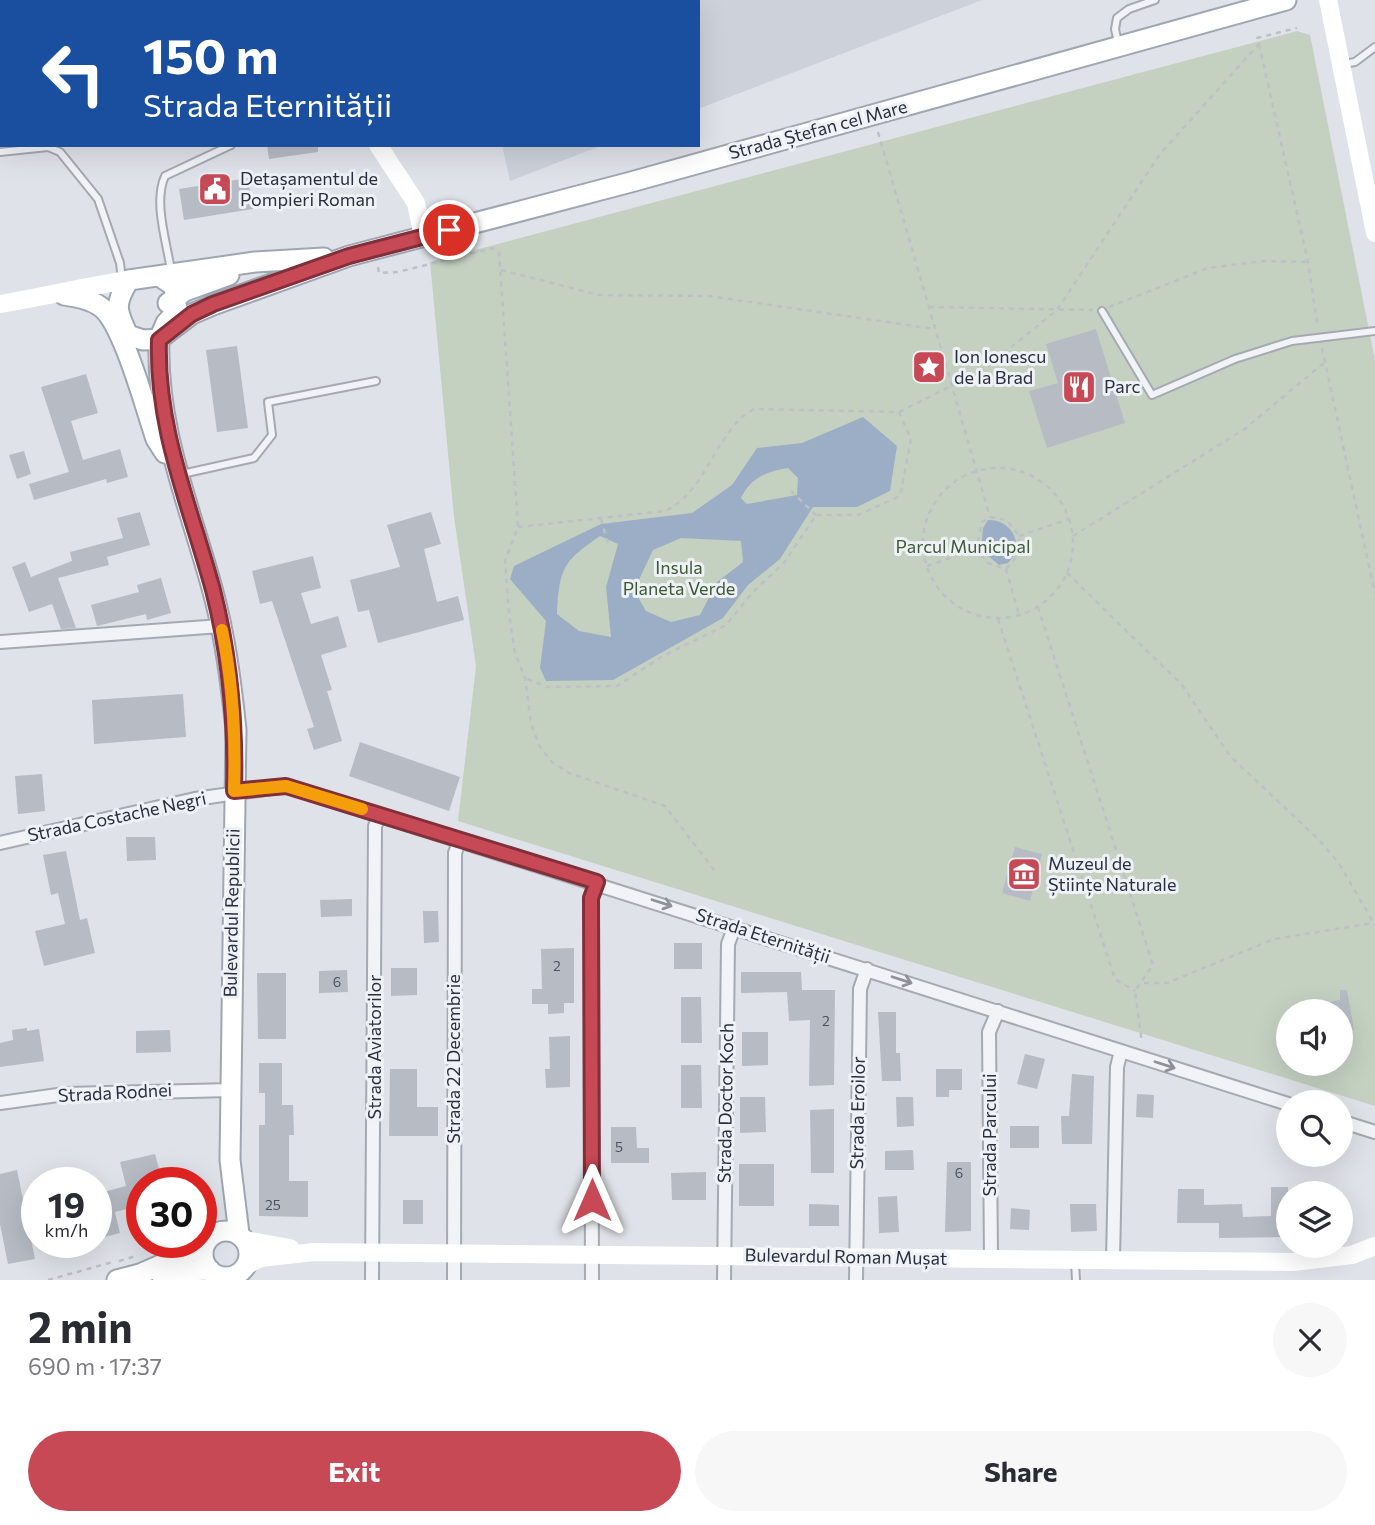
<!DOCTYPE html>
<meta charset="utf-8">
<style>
body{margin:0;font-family:Commissioner,sans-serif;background:#f7f7f7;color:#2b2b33;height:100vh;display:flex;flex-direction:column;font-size:26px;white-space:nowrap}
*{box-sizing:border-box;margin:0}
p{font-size:23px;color:#7c7c81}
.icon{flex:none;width:38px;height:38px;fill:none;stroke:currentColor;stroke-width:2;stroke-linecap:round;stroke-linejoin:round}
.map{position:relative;height:1280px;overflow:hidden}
.side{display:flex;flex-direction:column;background:#fff;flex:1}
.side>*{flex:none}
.guide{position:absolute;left:0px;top:0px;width:700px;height:147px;box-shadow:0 7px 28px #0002;background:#1a4fa0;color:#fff;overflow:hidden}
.controls{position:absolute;left:1276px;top:999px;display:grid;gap:14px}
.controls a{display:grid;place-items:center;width:77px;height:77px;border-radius:50%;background:#fff;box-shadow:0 7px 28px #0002;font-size:35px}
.speed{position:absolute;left:21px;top:1167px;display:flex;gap:14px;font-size:35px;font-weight:700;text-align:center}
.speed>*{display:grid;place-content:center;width:91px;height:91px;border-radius:50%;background:#fff;box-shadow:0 7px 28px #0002;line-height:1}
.speed small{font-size:18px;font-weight:400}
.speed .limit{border:10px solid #d22;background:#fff;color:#111}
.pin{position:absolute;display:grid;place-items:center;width:60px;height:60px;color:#fff;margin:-30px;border:4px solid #fff;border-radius:50%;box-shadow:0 2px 7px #0007}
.me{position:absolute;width:77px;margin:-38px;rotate:0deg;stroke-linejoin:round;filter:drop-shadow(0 0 5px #0008)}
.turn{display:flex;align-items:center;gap:24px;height:147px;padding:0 28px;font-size:32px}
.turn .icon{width:91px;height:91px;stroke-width:2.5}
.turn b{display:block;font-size:49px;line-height:60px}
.round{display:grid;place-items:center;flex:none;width:74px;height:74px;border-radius:37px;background:#f7f7f7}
.summary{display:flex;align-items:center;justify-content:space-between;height:119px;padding:0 28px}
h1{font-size:42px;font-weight:700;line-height:52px}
.button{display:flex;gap:14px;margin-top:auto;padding:14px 28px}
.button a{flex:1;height:80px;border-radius:42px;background:#c74956;color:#fff;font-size:28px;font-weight:700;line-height:80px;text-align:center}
.button a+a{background:#f7f7f7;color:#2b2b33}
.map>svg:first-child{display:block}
</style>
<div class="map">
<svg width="1375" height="1280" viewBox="0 0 1375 1280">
<rect width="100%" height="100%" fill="#dfe2e8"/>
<path fill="#cdd1d9" d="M308,0H982L698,109V2Z
M502,145H603L510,181Z"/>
<path fill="#c4d1c1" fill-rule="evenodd" d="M1297,31L1310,35L1375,360V1106L458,821L476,666L454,517L430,262ZM1288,1012H1340V1064H1288Z"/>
<path fill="#9caec6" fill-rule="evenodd" d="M863,417L897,446L890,491L857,507H813L780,559L748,585L723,618L613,680L546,681L540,668L546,621L510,579L514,566L601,524L692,513L732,485L757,448L802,443ZM788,468L798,478L797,495L747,504L741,498C750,478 768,471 788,468ZM600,536L618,544L606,587L611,637L579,631L557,614C559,569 563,561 600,536ZM681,538L741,541L743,562L717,582L700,615L671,622L646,611L639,599L638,582L653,550Z
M988,520C1012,519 1026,546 1008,563L999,565L981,550L983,528Z"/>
<path fill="#b7bbc4" d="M267,145H318V152L269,159Z
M248,178L253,209L184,220L179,189Z
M1096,329L1125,423L1047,448L1029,391L1058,383L1046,344Z
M237,346L248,428L217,432L206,350Z
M86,374L98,413L71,421L83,460L120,449L128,477L107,483L106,479L34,500L29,484L69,472L41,387Z
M24,451L31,474L17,479L9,455Z
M140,512L150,545L107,557L109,565L58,578L76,628L61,629L52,604L29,612L12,567L25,562L31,577L72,561L70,552L123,538L117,518Z
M431,512L441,544L424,549L437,602L458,596L464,620L378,643L369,610L358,612L350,580L400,567L387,525Z
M313,556L321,588L301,593L311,624L338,616L347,647L321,655L332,690L327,691L342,741L314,750L307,729L314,727L272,601L260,604L252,571Z
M161,578L171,613L147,620L146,614L97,626L91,605L139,592L137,585Z
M183,694L186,737L94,744L92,700Z
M360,742L460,777L449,811L349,776Z
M42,774L45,811L18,814L15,776Z
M126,837H155L156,860L127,861Z
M1015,847L1042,854L1030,901L1002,893Z
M66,851L80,920L87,918L95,953L44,966L35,931L65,924L58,893L51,895L43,855Z
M352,899V916L321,917L320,900Z
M423,911H438L439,942L424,943Z
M674,943H702V969H674Z
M574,948V1003H564V1013L548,1014V1004H532V989H542L541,949Z
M391,968H417V995L391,996Z
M347,970L348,992L319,993V971Z
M741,972H801L802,990H835L834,1085L809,1086L810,1020L789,1021L787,992L741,993Z
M257,973H286V1039H258Z
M1340,990H1347L1354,1030L1340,1032V1012H1309V1006L1340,1000Z
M681,997H701L702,1043H681Z
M878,1012H896V1053H900L901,1081H882Z
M27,1028V1031L39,1029L44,1061L0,1067V1043L13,1040L12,1030Z
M170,1030L171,1052L136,1053V1031Z
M742,1032H768V1065L742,1066Z
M570,1036V1087L546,1088L545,1069H550L549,1037Z
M1025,1054L1045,1059L1037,1089L1017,1084Z
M259,1063H282V1105H293L294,1135H289V1181H308V1217L259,1216V1125H265V1093H259Z
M681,1065H701L702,1108H681Z
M390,1069H417V1107H438V1136H389Z
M936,1069H962V1090H949V1097H936Z
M1072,1074L1094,1076L1092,1144H1062L1061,1116H1069Z
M1137,1094L1154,1095L1153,1118L1136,1117Z
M740,1097H765L766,1132L740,1133Z
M896,1097H913L914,1126L897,1127Z
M834,1109V1173H811L810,1110Z
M1010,1126H1039V1148H1010Z
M611,1127H636L637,1148H649V1163H611Z
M913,1150L914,1170H885V1151Z
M155,1154L163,1183H142V1205L115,1212L120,1233L96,1239V1194L126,1186L120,1162Z
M947,1162H971V1231L945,1232Z
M739,1164H774V1206H739Z
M17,1170L35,1259L8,1264L0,1224V1174Z
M706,1172V1200H672L671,1173Z
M1271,1187H1288V1237L1219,1238V1223H1177L1178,1189H1204V1205L1242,1204L1243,1217L1271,1216Z
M897,1196L899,1232L879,1233L878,1197Z
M403,1200H423V1224H403Z
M809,1204L839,1205V1226H809Z
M1070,1204H1096L1097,1231L1071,1232Z
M1011,1208L1030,1210L1029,1230L1010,1229Z"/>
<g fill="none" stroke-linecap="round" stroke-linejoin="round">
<g stroke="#a5a9b2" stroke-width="10">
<path id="lane" d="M1118,43L1115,29L1117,18L1129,9L1155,0
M1343,64L1355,62L1375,47
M0,152L48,147L60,152L98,199L120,263L122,279
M171,271C167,243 153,202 165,176L231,145
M1102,311L1152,395L1235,359L1292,341L1375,331
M182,474L254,458L272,435L268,402L376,381
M1075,1262L1076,1280"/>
</g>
<g stroke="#a5a9b2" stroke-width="16">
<path id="street" d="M123,2L130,0
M0,32L2,31
M0,642L221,626
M0,843L195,799L286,786L1288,1104
M0,1103L65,1094L231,1090
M1340,1121L1375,1132
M991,1259L989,1032L998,1011
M1113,1260L1117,1067L1121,1051
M372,1280L375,826L380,815
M454,1280L455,853L460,839
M592,1280L591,898L597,882
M724,1280L728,944L734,928
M856,1280L860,989L867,969"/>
</g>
<g stroke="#9fa6b3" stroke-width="23">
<path id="primary" d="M159,276L174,286L177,311L166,323L159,339L143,340L128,335C116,310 114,304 129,280L255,262L324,258
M64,295C77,297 90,299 101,307C123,323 146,410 156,439L165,453
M168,303L185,291L229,275
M203 1254a23 23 0 1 1 46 0a23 23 0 1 1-46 0Z
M239,1234L230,1160L236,730C231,682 225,635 212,588C189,504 156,428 159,339L192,314L213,305L349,256L631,182L1286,0
M159,1272L210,1270
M117,1280L140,1274L204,1246"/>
</g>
<path stroke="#bec0c6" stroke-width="2.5" stroke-dasharray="5 5" stroke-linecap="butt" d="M1259,44L1308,262L1318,328
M878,132L990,517
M378,267L379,273L398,272L494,248L499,252L518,527L505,561L509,614L515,653L525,678L531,724L540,747L552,762L569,773L665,806L715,871
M501,270L599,295L709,296L935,329
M929,307L1093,310
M1109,307L1208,268L1264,261L1308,262
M1322,348L1375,594
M899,412L983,370L1057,310L1160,154L1259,44L1257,38L1297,28
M923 543a75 75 0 1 1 150 0a75 75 0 1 1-150 0Z
M791,491L816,515
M990,517L1007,520L1019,536V554L1006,569L988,563L976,549L982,522Z
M601,519L609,547
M518,527L665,511C708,491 715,430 754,409L899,412L911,439L900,496L858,515H816L784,563L753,592L726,625L661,657L617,686L547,687L525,678
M1019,536L1069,519
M1073,536L1246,428L1325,362
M927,566L976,549
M1006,569L1019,615
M1067,573L1182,685L1230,756L1317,838L1338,862L1375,925
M1038,607L1153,965L1135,991L1142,1043
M998,619L1115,979L1135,991
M1144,983H1167L1274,939L1374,923
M119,1261L136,1256
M48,1280L113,1262"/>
<use href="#lane" stroke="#f2f3f6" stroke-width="6"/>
<use href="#street" stroke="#f2f3f6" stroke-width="12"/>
<path stroke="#fff" stroke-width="18" d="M283,0L284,2
M1328,0L1375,233
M378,145L416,203L423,237
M0,304C44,297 85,286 129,280
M245,1240L290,1248
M247,1265L260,1258L314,1252L1293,1262L1352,1255L1375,1246"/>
<use href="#primary" stroke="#fff" stroke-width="19"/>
</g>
<defs><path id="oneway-shaft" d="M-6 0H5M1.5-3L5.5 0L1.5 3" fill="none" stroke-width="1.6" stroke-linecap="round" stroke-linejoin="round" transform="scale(1.75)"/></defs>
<g stroke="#8e919a">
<use href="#oneway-shaft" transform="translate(662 903) rotate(18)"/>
<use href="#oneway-shaft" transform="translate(902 980) rotate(18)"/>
<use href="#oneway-shaft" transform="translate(1165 1065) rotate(18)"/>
</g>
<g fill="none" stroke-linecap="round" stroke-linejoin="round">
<g stroke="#812f38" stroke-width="18">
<path id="route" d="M449,230L349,256L213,304L192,314L159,340C156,429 190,505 213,590C230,657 236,722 234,791L286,786L597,882L591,898L592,1200"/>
</g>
<use href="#route" stroke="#c74956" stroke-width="12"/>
<path stroke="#f59e0b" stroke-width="12" d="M222,630C233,684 236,736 234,791L286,786L362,809"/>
</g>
<defs>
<g id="civic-square" transform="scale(1.75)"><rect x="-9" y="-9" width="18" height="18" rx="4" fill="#c74956" stroke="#eef1f5"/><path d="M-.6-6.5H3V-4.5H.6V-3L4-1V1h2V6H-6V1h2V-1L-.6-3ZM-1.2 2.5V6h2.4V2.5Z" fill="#fff"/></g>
<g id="sight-square" transform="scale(1.75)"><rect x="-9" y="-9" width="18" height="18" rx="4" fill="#c74956" stroke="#eef1f5"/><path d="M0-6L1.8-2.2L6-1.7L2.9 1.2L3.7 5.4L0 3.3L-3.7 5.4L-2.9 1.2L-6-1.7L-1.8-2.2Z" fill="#fff"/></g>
<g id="restaurant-square" transform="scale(1.75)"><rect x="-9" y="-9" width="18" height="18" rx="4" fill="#c74956" stroke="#eef1f5"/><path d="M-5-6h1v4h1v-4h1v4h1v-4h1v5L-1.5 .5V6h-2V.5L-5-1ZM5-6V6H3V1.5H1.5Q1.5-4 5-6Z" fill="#fff"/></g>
<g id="museum-square" transform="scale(1.75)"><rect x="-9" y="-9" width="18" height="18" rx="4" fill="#c74956" stroke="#eef1f5"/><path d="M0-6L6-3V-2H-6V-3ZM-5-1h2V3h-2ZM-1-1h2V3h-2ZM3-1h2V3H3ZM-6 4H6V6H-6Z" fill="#fff"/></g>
</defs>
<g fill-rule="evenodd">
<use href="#civic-square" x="215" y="189"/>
<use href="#sight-square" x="929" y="367"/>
<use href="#restaurant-square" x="1079" y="387"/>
<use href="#museum-square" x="1024" y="874"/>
</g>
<g text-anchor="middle" stroke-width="6" stroke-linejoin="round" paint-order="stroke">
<g font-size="14" fill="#4c5260">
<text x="557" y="971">2</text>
<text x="337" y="987">6</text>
<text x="826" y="1026">2</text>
<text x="619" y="1152">5</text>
<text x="959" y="1178">6</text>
<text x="273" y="1210">25</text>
</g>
<g font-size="18" fill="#292f3e" stroke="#eef1f5">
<text transform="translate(818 130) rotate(-15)" y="6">Strada Ștefan cel Mare</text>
<text transform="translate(117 817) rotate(-12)" y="6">Strada Costache Negri</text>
<text transform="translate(232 913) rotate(-89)" y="6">Bulevardul Republicii</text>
<text transform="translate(763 936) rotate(18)" y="6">Strada Eternității</text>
<text transform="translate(375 1047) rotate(-90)" y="6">Strada Aviatorilor</text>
<text transform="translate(454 1059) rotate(-90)" y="6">Strada 22 Decembrie</text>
<text transform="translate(115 1093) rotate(-3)" y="6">Strada Rodnei</text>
<text transform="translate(726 1103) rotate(-89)" y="6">Strada Doctor Koch</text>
<text transform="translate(858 1113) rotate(-89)" y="6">Strada Eroilor</text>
<text transform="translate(990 1135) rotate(-90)" y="6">Strada Parcului</text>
<text transform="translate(846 1257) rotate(1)" y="6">Bulevardul Roman Mușat</text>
</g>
<g font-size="18" fill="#292f3e" stroke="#eef1f5" text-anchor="start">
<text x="240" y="185">Detașamentul de<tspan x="240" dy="21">Pompieri Roman</tspan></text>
<text x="954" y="363">Ion Ionescu<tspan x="954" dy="21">de la Brad</tspan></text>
<text x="1104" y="393">Parc</text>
<text x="1048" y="870">Muzeul de<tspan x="1048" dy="21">Științe Naturale</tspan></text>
</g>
<g font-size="18" fill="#3c5937" stroke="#eef1f5">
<text x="963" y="553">Parcul Municipal</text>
<text x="679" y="574">Insula<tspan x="679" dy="21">Planeta Verde</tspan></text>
</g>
</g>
</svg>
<div class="controls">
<a><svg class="icon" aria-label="sound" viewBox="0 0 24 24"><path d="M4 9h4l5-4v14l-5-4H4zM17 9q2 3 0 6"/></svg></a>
<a><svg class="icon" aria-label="search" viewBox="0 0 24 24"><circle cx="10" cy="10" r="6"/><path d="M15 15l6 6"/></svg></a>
<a><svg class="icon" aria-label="layers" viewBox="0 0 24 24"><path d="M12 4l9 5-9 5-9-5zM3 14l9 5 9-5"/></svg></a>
</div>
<div class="speed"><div>19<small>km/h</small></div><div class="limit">30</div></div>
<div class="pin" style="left:449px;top:230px;background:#d93025"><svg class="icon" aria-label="arrive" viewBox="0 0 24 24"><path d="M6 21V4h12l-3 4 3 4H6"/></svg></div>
<svg class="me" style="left:592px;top:1200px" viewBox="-20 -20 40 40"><path d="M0-17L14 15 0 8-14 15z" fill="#c74956" stroke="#fff" stroke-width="4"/></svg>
<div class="guide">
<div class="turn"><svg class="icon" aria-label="left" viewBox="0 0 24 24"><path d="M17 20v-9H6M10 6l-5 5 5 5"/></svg><div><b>150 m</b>Strada Eternității</div></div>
</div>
</div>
<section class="side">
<div class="summary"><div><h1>2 min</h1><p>690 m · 17:37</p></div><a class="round"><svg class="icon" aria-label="close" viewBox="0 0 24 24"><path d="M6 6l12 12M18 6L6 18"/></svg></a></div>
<div class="button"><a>Exit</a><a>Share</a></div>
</section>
